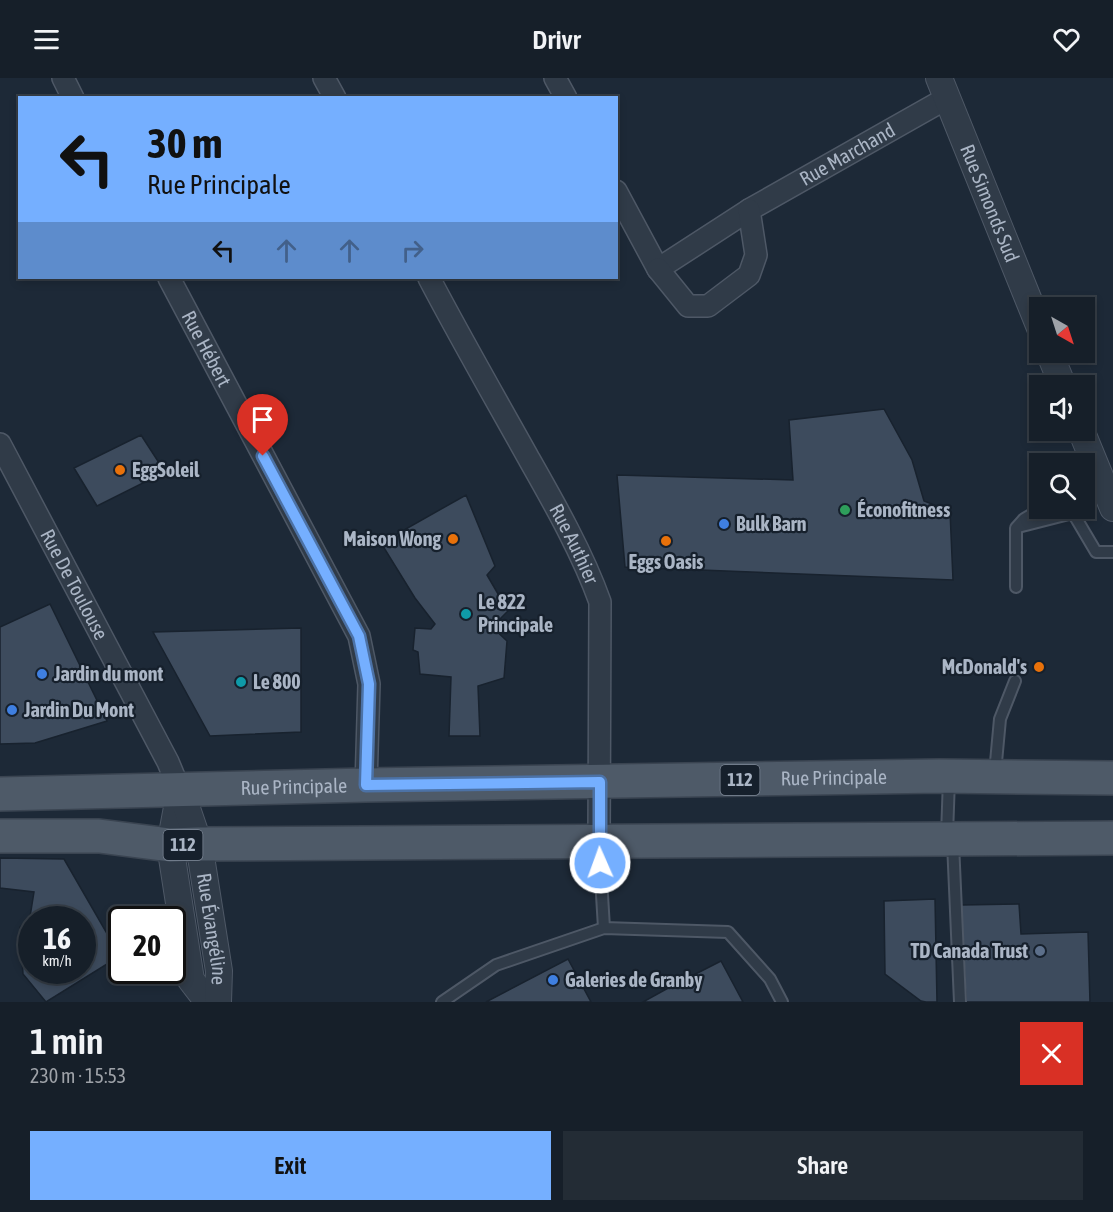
<!DOCTYPE html>
<meta charset="utf-8">
<style>
body{margin:0;font-family:"Asap Condensed",sans-serif;background:#232c35;color:#f1f3f6;height:100vh;display:flex;flex-direction:column;font-size:22px;white-space:nowrap}
*{box-sizing:border-box;margin:0}
p{font-size:20px;color:#9ea2a8}
.icon{flex:none;width:33px;height:33px;fill:none;stroke:currentColor;stroke-width:2;stroke-linecap:round;stroke-linejoin:round}
.map{position:relative;height:924px;overflow:hidden}
.drawer{display:flex;flex-direction:column;background:#161f29;flex:1}
.drawer>*{flex:none}
.banner{position:absolute;left:18px;top:18px;width:600px;height:183px;border-radius:0px;box-shadow:0 3px 9px #0003,0 0 0 2px #353d46;background:#75afff;color:#111;overflow:hidden}
.needle{width:39px;rotate:141deg}
.controls{position:absolute;left:1029px;top:219px;display:grid;gap:12px}
.controls a{display:grid;place-items:center;width:66px;height:66px;border-radius:0px;background:#161f29;box-shadow:0 3px 9px #0003,0 0 0 2px #353d46;font-size:30px}
.speed{position:absolute;left:18px;top:828px;display:flex;gap:12px;font-size:30px;font-weight:700;text-align:center}
.speed>*{display:grid;place-content:center;width:78px;height:78px;border-radius:50%;background:#161f29;box-shadow:0 3px 9px #0003,0 0 0 2px #353d46;line-height:1}
.speed small{font-size:15px;font-weight:400}
.speed .limit{border:3px solid #111;border-radius:9px;background:#fff;color:#111}
.pin{position:absolute;display:grid;place-items:center;width:51px;height:51px;color:#fff;margin:-62px -26px;border-radius:50% 50% 50% 0;rotate:-45deg;box-shadow:0 0 6px #0007}
.pin .icon{rotate:45deg}
.me{position:absolute;width:66px;margin:-33px;rotate:358deg;stroke-linejoin:round;filter:drop-shadow(0 0 4px #0008)}
.turn{display:flex;align-items:center;gap:21px;height:126px;padding:0 30px;font-size:27px}
.turn .icon{width:78px;height:78px;stroke-width:2.5}
.turn b{display:block;font-size:42px;line-height:51px}
.lanes{display:flex;align-items:center;height:57px;padding:0 30px;background:#0003;justify-content:center;gap:30px;direction:ltr}
.lanes .off{opacity:.35}
.round{display:grid;place-items:center;flex:none;width:63px;height:63px;border-radius:0px;background:#232c35}
.summary{display:flex;align-items:center;justify-content:space-between;height:102px;padding:0 30px}
h1{font-size:36px;font-weight:600;line-height:45px}
.cta{display:flex;gap:12px;margin-top:auto;padding:12px 30px}
.cta a{flex:1;height:69px;border-radius:0px;background:#75afff;color:#111;font-size:24px;font-weight:600;line-height:69px;text-align:center}
.cta a+a{background:#232c35;color:#f1f3f6}
header{display:flex;justify-content:space-between;align-items:center;height:78px;padding:0 30px;background:#161f29;font-size:27px;font-weight:600}
.map>svg:first-child{display:block}
</style>
<header><svg class="icon" aria-label="menu" viewBox="0 0 24 24"><path d="M4 6h16M4 12h16M4 18h16"/></svg>Drivr<svg class="icon" aria-label="heart" viewBox="0 0 24 24"><path d="M12 20l-8-8c-3-5 5-10 8-4 3-6 11-1 8 4z"/></svg></header>
<div class="map">
<svg width="1113" height="924" viewBox="0 0 1113 924">
<rect width="100%" height="100%" fill="#1d2937"/>
<path fill="#3d4b5d" stroke="#18222e" stroke-width="1.5" fill-rule="evenodd" d="M884,331L912,382L924,423L950,433L953,502L625,489L617,397L793,402L789,342Z
M141,357L165,394L97,428L74,390Z
M466,417L495,488L487,497L508,533L492,549L507,563L504,600L478,608L480,658H449L451,599L420,596L418,574L413,572L415,550L431,551L435,546L415,520L381,465Z
M50,526L107,643L35,665L0,666V549Z
M301,550V654L210,658L153,554Z
M0,780L64,781L120,878L46,924L23,896L20,849L29,845L34,814L0,810ZM32,842H82V892H32Z
M935,821L937,924H926L921,923L885,896L884,823Z
M1019,826L1021,856L1088,854L1090,924H966L961,827Z
M568,881L591,924H486Z
M721,883L743,924H643L670,909Z"/>
<g fill="none" stroke-linecap="round" stroke-linejoin="round">
<g stroke="#4e5866" stroke-width="14">
<path id="service" d="M1051,430L1073,435L1096,474H1113
M1018,449L1069,436
M1016,509V450L1024,441L1043,430
M995,695L1000,641L1015,603
M947,757L949,701
M953,765L960,924
M599,767L604,850
M442,924L496,887L604,850L728,854L770,901L782,924"/>
</g>
<g stroke="#4e5866" stroke-width="24">
<g id="minor">
<path d="M63,0L73,20"/>
<path d="M324,0L335,20"/>
<path d="M555,0L566,20"/>
<path id="s1" d="M616,113L658,191L749,132L947,20"/>
<path d="M658,191L688,228H708L749,197L756,177L749,132"/>
<path id="s2" d="M169,200L359,558L369,606L366,707"/>
<path id="s3" d="M429,200C461,261 495,320 529,381C554,425 583,476 600,524L599,764"/>
<path id="s4" d="M0,366L168,684L180,713"/>
</g>
</g>
<g stroke="#4e5866" stroke-width="28">
<g id="tertiary">
<path id="s5" d="M939,0L1040,250"/>
<path d="M1049,274L1063,308"/>
<path d="M1081,352L1113,430"/>
<path d="M180,713L170,767L191,902L208,924"/>
<path id="s6" d="M181,713L199,766L219,893L218,924"/>
</g>
</g>
<g stroke="#3a4451" stroke-width="36">
<g id="primary">
<path id="s7" d="M0,716L366,707L939,698L1113,700"/>
<path d="M0,758H99L170,767L199,766L1113,760"/>
</g>
</g>
<use href="#service" stroke="#303b48" stroke-width="10"/>
<use href="#minor" stroke="#303b48" stroke-width="21"/>
<use href="#tertiary" stroke="#303b48" stroke-width="26"/>
<use href="#primary" stroke="#4e5a68" stroke-width="33"/>
</g>
<g fill="none" stroke-linecap="round" stroke-linejoin="round">
<g stroke="#4c72a6" stroke-width="15">
<path id="route" d="M263,378L359,558L369,606L366,707L600,704V785"/>
</g>
<use href="#route" stroke="#75afff" stroke-width="10"/>
</g>
<g fill="#e8710a" stroke="#16202c" stroke-width="2">
<circle cx="120" cy="392" r="6"/>
<circle cx="453" cy="461" r="6"/>
<circle cx="666" cy="463" r="6"/>
<circle cx="1039" cy="589" r="6"/>
</g>
<circle fill="#2e9e5b" stroke="#16202c" stroke-width="2" cx="845" cy="432" r="6"/>
<g fill="#3f7fe0" stroke="#16202c" stroke-width="2">
<circle cx="724" cy="446" r="6"/>
<circle cx="42" cy="596" r="6"/>
<circle cx="12" cy="632" r="6"/>
<circle cx="553" cy="902" r="6"/>
</g>
<g fill="#0f9aa8" stroke="#16202c" stroke-width="2">
<circle cx="466" cy="536" r="6"/>
<circle cx="241" cy="604" r="6"/>
</g>
<circle fill="#5c6f8a" stroke="#16202c" stroke-width="2" cx="1040" cy="873" r="6"/>
<g text-anchor="middle" stroke-width="4.5" stroke-linejoin="round" paint-order="stroke">
<g fill="#16202c" stroke="#7e8897" stroke-width="1.5">
<rect x="720.5" y="687" width="39" height="30" rx="4.5"/>
<rect x="163.5" y="752" width="39" height="30" rx="4.5"/>
</g>
<g font-size="18" font-weight="bold" fill="#aab5c5">
<text x="740" y="708">112</text>
<text x="183" y="773">112</text>
</g>
<g font-size="20" fill="#aab5c5" stroke="#16202c">
<text dy="7" stroke="none"><textPath href="#s1" startOffset="310">Rue Marchand</textPath></text>
<text dy="7" stroke="none"><textPath href="#s5" startOffset="135">Rue Simonds Sud</textPath></text>
<text dy="7" stroke="none"><textPath href="#s2" startOffset="80">Rue Hébert</textPath></text>
<text dy="7" stroke="none"><textPath href="#s3" startOffset="303">Rue Authier</textPath></text>
<text dy="7" stroke="none"><textPath href="#s4" startOffset="159">Rue De Toulouse</textPath></text>
<text dy="7" stroke="none"><textPath href="#s7" startOffset="834">Rue Principale</textPath></text>
<text dy="7" stroke="none"><textPath href="#s7" startOffset="294">Rue Principale</textPath></text>
<text dy="7" stroke="none"><textPath href="#s6" startOffset="142">Rue Évangéline</textPath></text>
</g>
<g font-size="20" font-weight="bold" fill="#aab5c5" stroke="#16202c" text-anchor="start">
<text x="132" y="399">EggSoleil</text>
<text x="857" y="439">Éconofitness</text>
<text x="736" y="453">Bulk Barn</text>
<text x="441" y="468" text-anchor="end">Maison Wong</text>
<text x="666" y="491" text-anchor="middle">Eggs Oasis</text>
<text x="478" y="531">Le 822<tspan x="478" dy="23">Principale</tspan></text>
<text x="1027" y="596" text-anchor="end">McDonald's</text>
<text x="54" y="603">Jardin du mont</text>
<text x="253" y="611">Le 800</text>
<text x="24" y="639">Jardin Du Mont</text>
<text x="1028" y="880" text-anchor="end">TD Canada Trust</text>
<text x="565" y="909">Galeries de Granby</text>
</g>
</g>
</svg>
<div class="controls">
<a><svg class="needle" viewBox="-14 -14 28 28"><path d="M0-13l5 13h-10z" fill="#e53935"/><path d="M0 13l5-13h-10z" fill="#9ea2a8"/></svg></a>
<a><svg class="icon" aria-label="sound" viewBox="0 0 24 24"><path d="M4 9h4l5-4v14l-5-4H4zM17 9q2 3 0 6"/></svg></a>
<a><svg class="icon" aria-label="search" viewBox="0 0 24 24"><circle cx="10" cy="10" r="6"/><path d="M15 15l6 6"/></svg></a>
</div>
<div class="speed"><div>16<small>km/h</small></div><div class="limit">20</div></div>
<div class="pin" style="left:263px;top:378px;background:#d93025"><svg class="icon" aria-label="arrive" viewBox="0 0 24 24"><path d="M6 21V4h12l-3 4 3 4H6"/></svg></div>
<svg class="me" style="left:600px;top:785px" viewBox="-20 -20 40 40"><circle r="17" fill="#75afff" stroke="#fff" stroke-width="3"/><path d="M0-11L8 9 0 5-8 9z" fill="#fff"/></svg>
<div class="banner">
<div class="turn"><svg class="icon" aria-label="left" viewBox="0 0 24 24"><path d="M17 20v-9H6M10 6l-5 5 5 5"/></svg><div><b>30 m</b>Rue Principale</div></div>
<div class="lanes"><svg class="icon" aria-label="left" viewBox="0 0 24 24"><path d="M17 20v-9H6M10 6l-5 5 5 5"/></svg><svg class="icon off" aria-label="ahead" viewBox="0 0 24 24"><path d="M12 20V5M6 11l6-6 6 6"/></svg><svg class="icon off" aria-label="ahead" viewBox="0 0 24 24"><path d="M12 20V5M6 11l6-6 6 6"/></svg><svg class="icon off" aria-label="right" viewBox="0 0 24 24"><path d="M7 20v-9h11M14 6l5 5-5 5"/></svg></div>
</div>
</div>
<section class="drawer">
<div class="summary"><div><h1>1 min</h1><p>230 m · 15:53</p></div><a class="round" style="background:#d93025;color:#fff"><svg class="icon" aria-label="close" viewBox="0 0 24 24"><path d="M6 6l12 12M18 6L6 18"/></svg></a></div>
<div class="cta"><a>Exit</a><a>Share</a></div>
</section>
